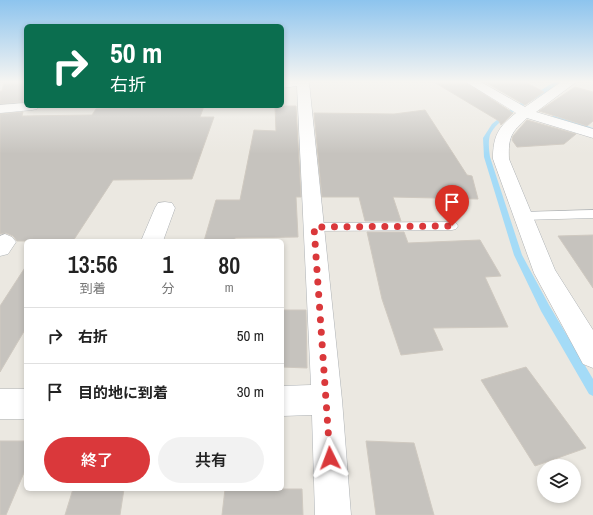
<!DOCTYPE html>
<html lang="ja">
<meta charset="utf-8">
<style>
body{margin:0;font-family:"Archivo Narrow","Noto Sans JP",sans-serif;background:#f2f2f2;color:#222;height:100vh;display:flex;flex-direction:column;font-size:15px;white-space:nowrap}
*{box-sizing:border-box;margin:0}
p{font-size:13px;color:#767676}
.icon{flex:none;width:22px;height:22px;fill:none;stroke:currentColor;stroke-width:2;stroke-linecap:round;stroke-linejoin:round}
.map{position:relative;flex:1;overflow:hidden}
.drawer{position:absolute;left:24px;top:239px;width:260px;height:252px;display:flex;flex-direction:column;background:#fff;border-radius:6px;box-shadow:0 2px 6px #0003}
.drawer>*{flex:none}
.hud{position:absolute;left:24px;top:24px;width:260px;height:84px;border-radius:6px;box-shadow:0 2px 6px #0003;background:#0b6e4f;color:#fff;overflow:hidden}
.buttons{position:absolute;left:537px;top:459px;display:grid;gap:8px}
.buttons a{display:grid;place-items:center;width:44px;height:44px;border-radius:50%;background:#fff;box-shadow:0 2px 6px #0003;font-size:20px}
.pin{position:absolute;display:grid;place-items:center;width:34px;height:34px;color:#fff;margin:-41px -17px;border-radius:50% 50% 50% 0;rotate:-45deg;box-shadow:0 0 4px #0007}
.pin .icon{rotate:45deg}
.me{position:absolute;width:44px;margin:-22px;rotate:357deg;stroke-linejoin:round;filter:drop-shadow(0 0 3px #0008)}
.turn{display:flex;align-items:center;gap:14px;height:84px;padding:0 20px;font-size:18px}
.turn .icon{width:52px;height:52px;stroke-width:2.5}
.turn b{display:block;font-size:28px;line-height:34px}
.eta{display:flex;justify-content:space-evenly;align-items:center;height:68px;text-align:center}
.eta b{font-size:24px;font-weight:600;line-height:28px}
.action{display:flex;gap:8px;margin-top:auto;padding:8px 20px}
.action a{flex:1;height:46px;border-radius:24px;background:#da383b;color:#fff;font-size:16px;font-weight:600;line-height:46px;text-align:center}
.action a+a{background:#f2f2f2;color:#222}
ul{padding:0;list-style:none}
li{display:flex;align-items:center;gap:12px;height:56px;padding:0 20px;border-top:1px solid #e0e0e0}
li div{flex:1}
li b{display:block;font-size:15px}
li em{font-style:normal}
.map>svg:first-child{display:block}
</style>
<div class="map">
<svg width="593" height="515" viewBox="0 0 593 515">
<rect width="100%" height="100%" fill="#ebe8e1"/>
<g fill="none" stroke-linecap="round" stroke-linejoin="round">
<path fill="#a4dbf7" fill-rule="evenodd" d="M554,82H560C543,98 499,114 490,135C488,142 489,150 490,157L522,255L549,305L593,379V396L589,394L541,311L514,255L484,157L483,138L492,124L508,111Z
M553,116H557L593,128V132L553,118Z"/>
</g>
<path fill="#c6c3be" stroke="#cfc9c0" d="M4,82H24L23,102L0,104V91H2Z
M434,82H465L513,113L501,125L499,121Z
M485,82H525L544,92L525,105Z
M575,87L593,92V121L587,126L539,111Z
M130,106H204L200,117H214L192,179L113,180L73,241H17L13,236L6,233L0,234V114L23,112L22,116L92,115L96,109L129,108Z
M275,106H296L301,197H296L298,237L235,238V241H204L216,200H240L254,130L276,131Z
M425,110L467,175L472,176L478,199L393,197L401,221H365L359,197H322L314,113L394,114Z
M527,120L576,134L564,144L517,147L512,140L513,136Z
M367,232H404L408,243L480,240L501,276L485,277L508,327L433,328L443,350L401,355L382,299Z
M593,235V288L558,236Z
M26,266V328L0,372V306Z
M282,310H306L307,368L282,367Z
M526,367L586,448L535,466L481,380Z
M0,441H26V468L6,515H0Z
M366,441L414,443L434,515H376Z
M73,489H124L120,515H65Z
M225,489H302L303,515H222Z"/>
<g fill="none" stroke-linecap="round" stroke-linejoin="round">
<g stroke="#aeb2b5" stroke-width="1">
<path id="lane" d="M593,210V218L523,220L519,219L518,216L519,213L523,212Z
M452,222L456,223L458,226L456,229L452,230L314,231L310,230L308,227L310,224L314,223Z"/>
</g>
<g stroke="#aeb2b5" stroke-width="1">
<path id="street" d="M282,82H309L342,400L351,515H315L312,415L282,416V386L311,385L297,86L282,88Z
M466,82H481L525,107L561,82H576L536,112L593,129V138L527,118C511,132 508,138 509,159L555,270L593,330V368L583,364L534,273L493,159C493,136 498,127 516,113Z
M26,103V106H39L37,109L32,110L0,113V105Z
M165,202L172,203L175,208L163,241H141L155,208L158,203Z
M5,234L12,237L16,242L8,254L0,256V236Z
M0,389H26V419H0Z"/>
</g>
<use href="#lane" fill="#fff" fill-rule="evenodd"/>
<use href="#street" fill="#fff" fill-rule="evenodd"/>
</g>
<linearGradient id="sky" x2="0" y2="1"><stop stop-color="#8dc4ee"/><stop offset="0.53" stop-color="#f6f5f2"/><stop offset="1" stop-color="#f6f5f2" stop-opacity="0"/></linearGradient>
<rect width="593" height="154" fill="url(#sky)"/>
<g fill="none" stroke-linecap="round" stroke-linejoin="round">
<path stroke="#da383b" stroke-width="7" stroke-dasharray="0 12.6" d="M330,458L314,227L452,226"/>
</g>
</svg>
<div class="buttons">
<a><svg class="icon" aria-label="layers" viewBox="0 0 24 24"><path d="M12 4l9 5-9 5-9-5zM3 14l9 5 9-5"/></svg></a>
</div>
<div class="pin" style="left:452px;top:226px;background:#d93025"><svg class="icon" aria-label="arrive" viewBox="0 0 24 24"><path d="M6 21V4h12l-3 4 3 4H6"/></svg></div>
<svg class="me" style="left:330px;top:458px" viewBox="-20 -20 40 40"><path d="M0-17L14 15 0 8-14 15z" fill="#da383b" stroke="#fff" stroke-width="4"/></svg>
<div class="hud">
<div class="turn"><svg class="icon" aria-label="right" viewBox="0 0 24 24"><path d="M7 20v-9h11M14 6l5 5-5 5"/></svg><div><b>50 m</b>右折</div></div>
</div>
<section class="drawer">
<div class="eta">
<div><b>13:56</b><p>到着</p></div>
<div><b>1</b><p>分</p></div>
<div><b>80</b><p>m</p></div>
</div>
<ul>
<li><svg class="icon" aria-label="right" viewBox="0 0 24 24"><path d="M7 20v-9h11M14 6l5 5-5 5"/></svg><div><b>右折</b></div><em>50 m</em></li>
<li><svg class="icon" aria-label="arrive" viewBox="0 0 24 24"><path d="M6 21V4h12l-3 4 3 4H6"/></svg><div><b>目的地に到着</b></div><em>30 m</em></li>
</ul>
<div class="action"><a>終了</a><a>共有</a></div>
</section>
</div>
